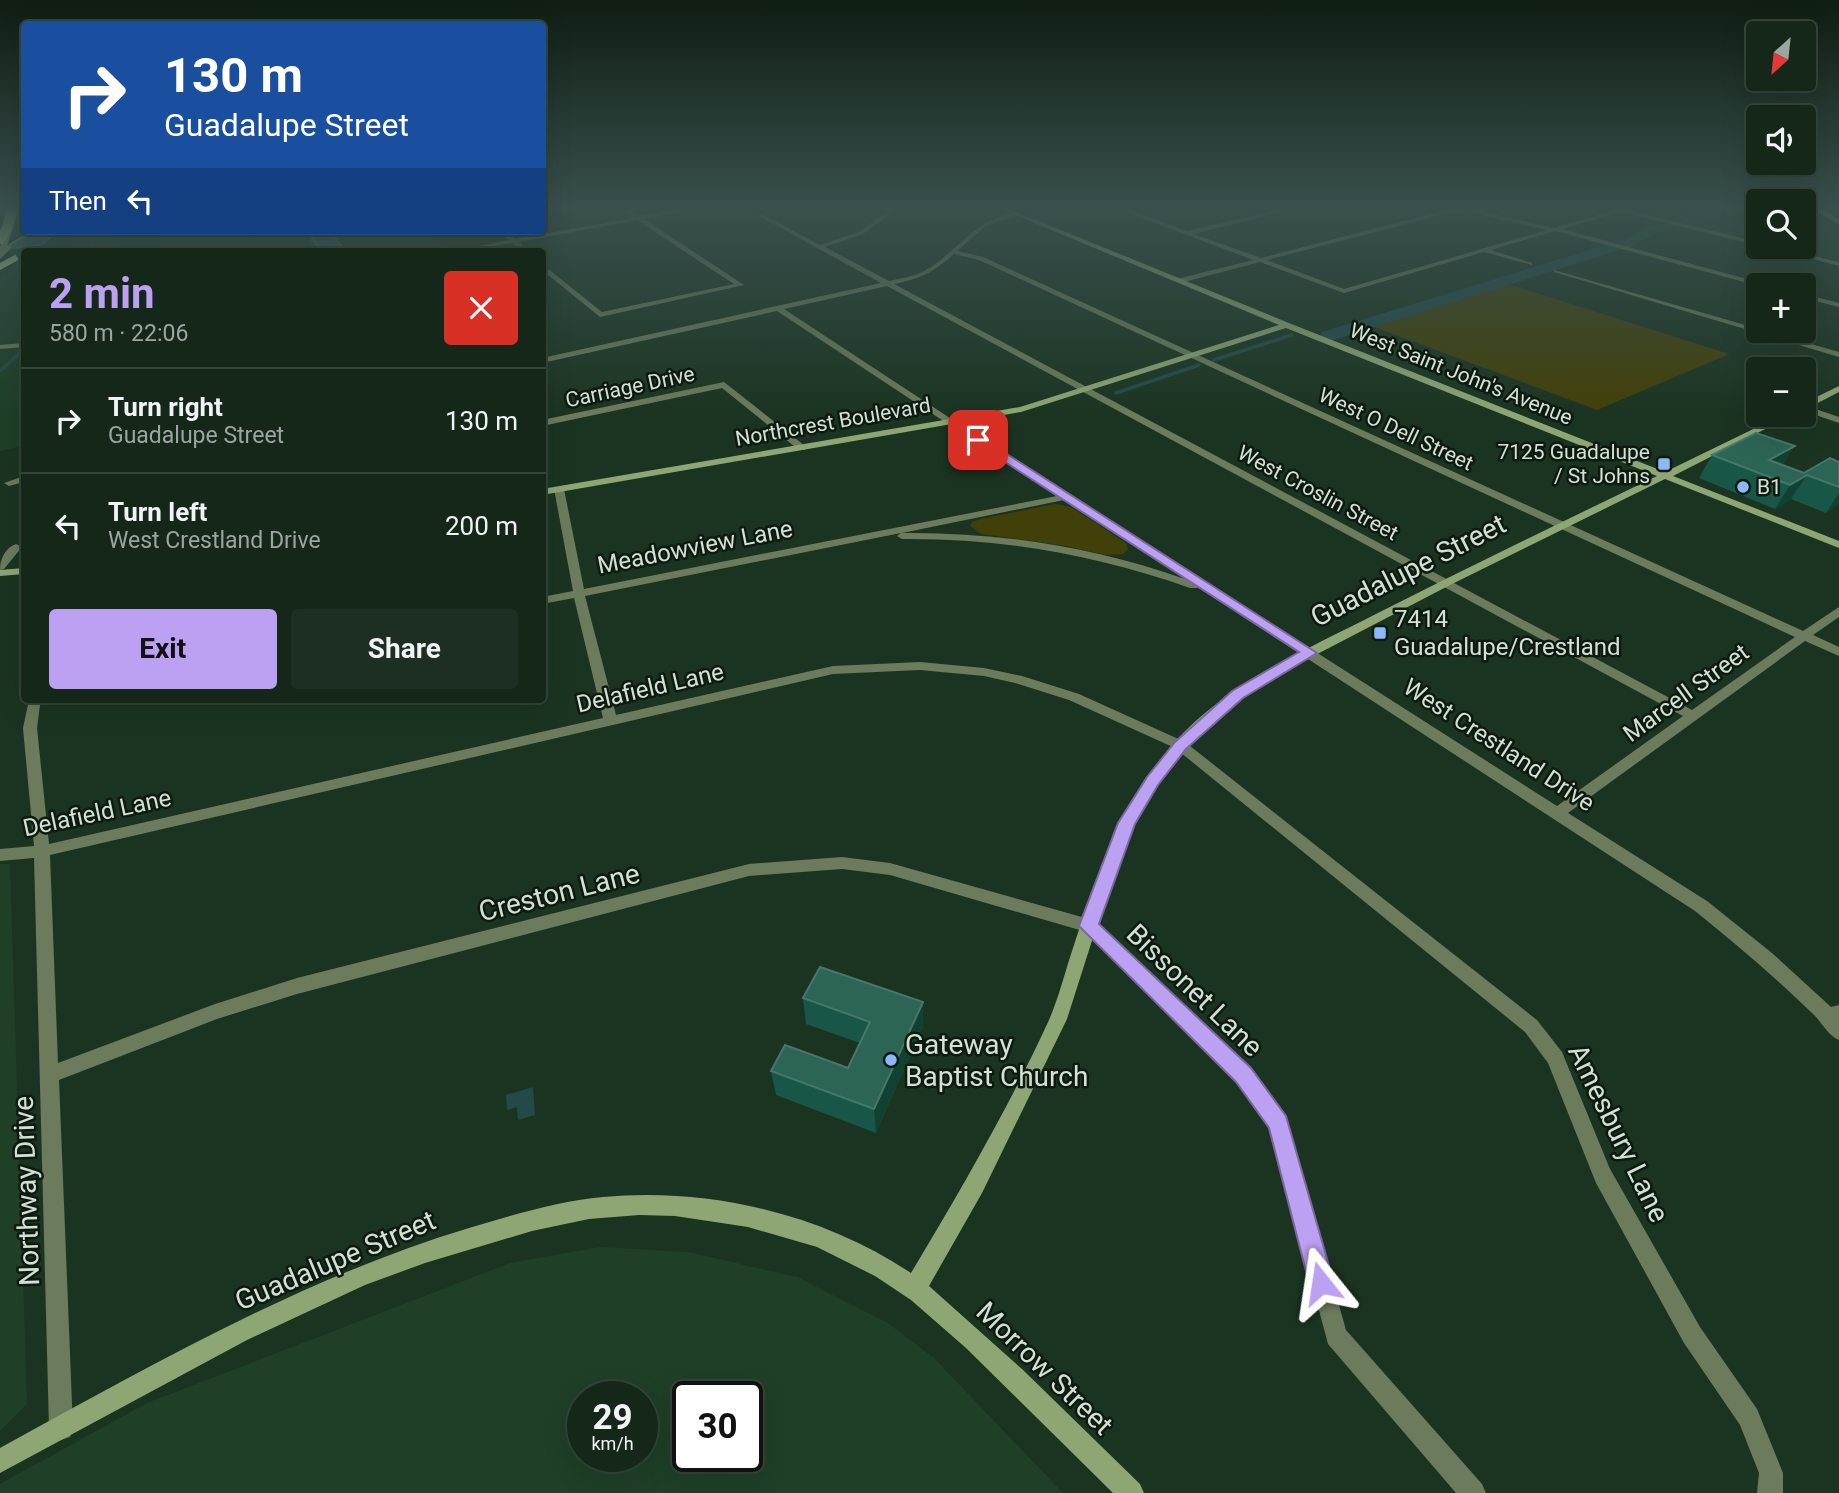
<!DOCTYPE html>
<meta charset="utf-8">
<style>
body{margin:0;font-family:Roboto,sans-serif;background:#1d2f22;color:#f1f3f6;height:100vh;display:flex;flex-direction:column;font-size:26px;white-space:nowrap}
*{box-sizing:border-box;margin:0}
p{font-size:23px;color:#9da5a2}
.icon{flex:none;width:38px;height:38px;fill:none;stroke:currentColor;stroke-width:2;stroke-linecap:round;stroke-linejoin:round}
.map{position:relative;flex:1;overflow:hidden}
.panel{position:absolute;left:21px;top:248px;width:525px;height:455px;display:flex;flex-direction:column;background:#142719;border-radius:7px;box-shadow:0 7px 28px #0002,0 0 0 2px #334438}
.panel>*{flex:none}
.guide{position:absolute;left:21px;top:21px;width:525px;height:214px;border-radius:7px;box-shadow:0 7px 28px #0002,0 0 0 2px #334438;background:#1a4fa0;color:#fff;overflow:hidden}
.needle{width:46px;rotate:207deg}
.controls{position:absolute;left:1746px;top:21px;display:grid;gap:14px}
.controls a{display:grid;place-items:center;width:70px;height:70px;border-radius:7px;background:#142719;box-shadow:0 7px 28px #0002,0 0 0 2px #334438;font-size:35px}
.speed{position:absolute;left:567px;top:1381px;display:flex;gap:14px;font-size:35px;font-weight:700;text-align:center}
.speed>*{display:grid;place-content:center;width:91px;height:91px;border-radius:50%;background:#142719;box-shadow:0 7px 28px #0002,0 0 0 2px #334438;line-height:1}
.speed small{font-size:18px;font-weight:400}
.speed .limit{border:4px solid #111;border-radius:10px;background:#fff;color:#111}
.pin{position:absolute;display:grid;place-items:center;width:60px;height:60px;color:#fff;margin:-30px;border-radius:14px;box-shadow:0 4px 10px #0006}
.me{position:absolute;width:77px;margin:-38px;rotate:345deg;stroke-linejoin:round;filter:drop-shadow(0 0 5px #0008)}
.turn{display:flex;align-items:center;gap:24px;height:147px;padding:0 28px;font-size:32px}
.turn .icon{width:91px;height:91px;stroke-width:2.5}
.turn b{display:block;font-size:49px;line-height:60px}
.then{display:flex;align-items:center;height:66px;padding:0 28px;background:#0003;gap:14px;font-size:26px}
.round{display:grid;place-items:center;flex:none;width:74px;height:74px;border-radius:7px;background:#1d2f22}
.overview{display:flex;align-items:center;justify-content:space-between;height:119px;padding:0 28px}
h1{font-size:42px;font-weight:700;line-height:52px;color:#bca0f2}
.button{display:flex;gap:14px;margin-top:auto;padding:14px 28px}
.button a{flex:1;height:80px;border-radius:7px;background:#bca0f2;color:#111;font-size:28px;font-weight:700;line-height:80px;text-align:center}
.button a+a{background:#1d2f22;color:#f1f3f6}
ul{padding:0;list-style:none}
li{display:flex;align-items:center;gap:21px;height:105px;padding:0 28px;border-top:2px solid #334438}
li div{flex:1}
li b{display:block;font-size:26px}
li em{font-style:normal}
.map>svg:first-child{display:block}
</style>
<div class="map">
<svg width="1839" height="1493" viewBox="0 0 1839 1493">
<rect width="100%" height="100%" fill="#1b3421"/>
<path fill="#1f3f27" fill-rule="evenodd" d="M1734,206H1759V241L1684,223Z
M1804,213L1839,232V261L1781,247H1804Z
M81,231H429L450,252H281L278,248L258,252H35Z
M24,258V446L0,451V277Z
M0,864H10L27,1404L0,1431Z
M600,1247L688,1252L797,1277L888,1323L934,1358L1063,1493H0V1484L147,1403L510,1263ZM583,1396H642V1456H583ZM688,1396H747V1456H688Z"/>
<path fill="#424009" d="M1502,282L1729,354L1597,410L1369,325Z
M1055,504L1071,507L1126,543L1128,549L1123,554L1106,555L1067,546L982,534L970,526L972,522L981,519Z"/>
<path fill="#234a49" d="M533,1087L535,1115L518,1120L517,1107L507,1110L506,1095Z"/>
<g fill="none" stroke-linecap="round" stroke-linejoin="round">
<path stroke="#234a49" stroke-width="2.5" d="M1830,206L1839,211
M88,252L98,231"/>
<path stroke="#234a49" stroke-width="3.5" d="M1214,360L1292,335
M0,371L24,349
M1116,393L1199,365"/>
<path fill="#234a49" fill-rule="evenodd" d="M1711,206H1729L1653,235L1635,245L1334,340L1328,341L1320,336L1322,332L1625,239L1643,229Z"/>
<path fill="#6b7b5b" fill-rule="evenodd" d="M616,206H623L639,216L697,206H710L644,219L744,285L600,317L542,270V264L602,312L734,284L637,220L519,242L530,252H523L512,243L463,252L454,251L509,240L499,231H506L515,239L633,218Z
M894,206H901L863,234L825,247L889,281C901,278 915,277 926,270C958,252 977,215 1018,213V215L986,226L957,251L983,257L1803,631L1839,607V617L1813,635L1839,647V656L1805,641L1568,813L1707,901L1772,953L1831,1007L1839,1005V1040C1828,1036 1822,1022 1813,1014C1775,977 1736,944 1695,911L1199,588H1190C1096,555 1002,538 902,539L897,536L901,533L585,596L616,715L833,666L920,662L984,668L1022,676L1079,694L1185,742L1537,1020L1562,1052L1610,1169L1700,1327L1757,1409L1783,1473V1493H1757L1759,1473L1740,1425L1684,1343L1596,1183L1548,1063L1525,1032L1175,748L1069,700L1015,683L984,676L920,670L833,674L50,855L58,1063L215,1004L297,978L749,864L842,857L890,863L1089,919L1095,921L1250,1069L1286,1116L1346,1330L1482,1484L1486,1493H1456L1328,1344L1270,1127L1236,1081L1083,931L890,875L842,869L749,876L297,994L217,1019L59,1080L73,1428L70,1437L61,1440L52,1437L49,1428L34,858L0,861V849L34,846L23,728L29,700H52L50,703L40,705L37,728L49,844L603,718L574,598L542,604V597L573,591L554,489L555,487L564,489L584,589L1057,496L777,311L542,363V358L881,283L757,215L762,214L820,245L859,232ZM954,254L979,260L1795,637L1692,710L894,284C922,278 932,273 954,254ZM887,286L1683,716L1557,806L959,424L784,309ZM1064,500L1185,579C1093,547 1000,532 902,533Z
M1110,206H1119L1187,231L1295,206H1306L1194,234L1261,258L1449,209L1469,208L1554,228L1628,206H1638L1627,210L1759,242V246L1621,212L1562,229L1769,285L1759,286L1555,231L1491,250L1532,263V265L1484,252L1344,293L1260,262L1180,283L1177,279L1253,260ZM1469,212L1547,230L1344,289L1267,260L1449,213Z
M1767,247H1777L1839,262V266Z
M1554,270L1839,352V357L1554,272Z
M1804,294L1839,303V307L1804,298Z
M24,343V347L0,349V345Z
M724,382L805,446V450H799L722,388L542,426V420Z
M1804,405L1839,417V423L1804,411Z
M24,476V482L9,486L4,483Z
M16,544L22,547L4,569L0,570C0,559 5,548 16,544Z"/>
<path fill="#8ea673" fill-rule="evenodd" d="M14,206H20L7,246C18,236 36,231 50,231L18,242L0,259V247Z
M994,206H1002L1289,323L1665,472L1782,415H1793L1673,476L1839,541V548L1665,479L1450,585L1302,662L1231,706L1185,748L1158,785L1134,824L1112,878L1067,1019L982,1193L929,1286L1022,1369L1140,1484L1144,1493H1113L966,1348L911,1300L875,1276L817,1247L748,1227L675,1216L639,1215L589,1219L532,1231L425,1263L365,1285L247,1340L0,1473V1448C152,1365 303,1278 469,1228C513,1215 558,1201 603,1197C709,1187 823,1214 911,1273C960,1191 1009,1107 1049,1020C1059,997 1065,972 1073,948C1097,875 1122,803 1174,743C1224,686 1305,650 1372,616C1466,568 1562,522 1657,476L1286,328L1021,412L542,495V489L1020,407L1279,325Z
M1839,386V392L1804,410V403Z
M24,568V574L0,576V570Z"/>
<path fill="#a8c886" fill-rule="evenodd" d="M1806,206H1816L1839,219V224Z"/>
<path fill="#c0e696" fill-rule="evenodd" d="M59,231H72L32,252H24V257L0,270V263Z"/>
<path stroke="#c0e696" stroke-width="10" d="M0,239L7,228L12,206"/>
</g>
<path fill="#185647" d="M306,231H329L343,248L345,252H317L310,243Z
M1712,455L1804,473L1839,462V504L1826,513L1791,499L1775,509L1699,478Z
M803,998L923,1002V1027L876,1133L776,1095L771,1071L848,1068L860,1043L806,1024Z"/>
<path fill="#114231" d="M59,231H68L75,244L65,252H24V266H22L12,248Z
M110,231H161L153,252H121Z
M343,248L345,252H323Z
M1795,446L1780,470L1769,460Z
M1807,475L1791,499L1775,509L1790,485Z
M1839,493V504L1826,513Z
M923,1002V1027L876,1133L874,1109Z"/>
<path fill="#2c6456" stroke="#46786a" stroke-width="2" d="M35,231H59L42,244L35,246L12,248L15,245L11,246Z
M306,231H329L343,248L323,252Z
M1756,433L1795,446L1769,460L1804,473L1830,458L1839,462V487L1807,475L1790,485L1712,455Z
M820,967L923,1002L874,1109L771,1071L785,1045L848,1068L870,1022L803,998Z"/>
<linearGradient id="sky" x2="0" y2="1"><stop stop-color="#0f1d12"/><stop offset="0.5" stop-color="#39504e"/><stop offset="1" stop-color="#39504e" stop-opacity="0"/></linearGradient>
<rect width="1839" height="415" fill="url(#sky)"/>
<path fill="#bca0f2" stroke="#7a689d" stroke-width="2" d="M974,438H982L1317,653L1243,698L1186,749L1158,785L1135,824L1099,924L1251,1068L1286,1116L1334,1283L1330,1292L1321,1295L1312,1292L1309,1283L1269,1128L1236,1082L1079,926L1118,823L1147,777L1175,742L1232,691L1299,652L974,442Z"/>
<g fill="#8db9fc" stroke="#0e1910" stroke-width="2.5">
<rect x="1657" y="457" width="14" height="14" rx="3.5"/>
<circle cx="1743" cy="487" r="7"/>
<rect x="1373" y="626" width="14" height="14" rx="3.5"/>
<circle cx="891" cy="1060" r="7"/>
</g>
<g text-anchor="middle" stroke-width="5" stroke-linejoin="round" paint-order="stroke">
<g font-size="21" fill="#d2e1d5" stroke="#0e1910">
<text transform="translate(1461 374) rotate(22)" y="7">West Saint John's Avenue</text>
<text transform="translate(630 387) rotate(-12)" y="7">Carriage Drive</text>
<text transform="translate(833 422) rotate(-10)" y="7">Northcrest Boulevard</text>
<text transform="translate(1396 429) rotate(25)" y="7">West O Dell Street</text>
<text transform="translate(1318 493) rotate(28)" y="7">West Croslin Street</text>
</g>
<g font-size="21" fill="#d2e1d5" stroke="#0e1910" text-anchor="end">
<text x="1650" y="459">7125 Guadalupe<tspan x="1650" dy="24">/ St Johns</tspan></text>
<text x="1757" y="494" text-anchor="start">B1</text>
</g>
<g font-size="24" fill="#d2e1d5" stroke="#0e1910">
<text transform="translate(695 547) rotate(-11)" y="8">Meadowview Lane</text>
<text transform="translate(650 688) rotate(-13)" y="8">Delafield Lane</text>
<text transform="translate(1686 693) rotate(-36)" y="8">Marcell Street</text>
<text transform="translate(1499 745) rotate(33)" y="8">West Crestland Drive</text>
<text transform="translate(97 813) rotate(-12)" y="8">Delafield Lane</text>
</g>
<g font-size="24" fill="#d2e1d5" stroke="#0e1910" text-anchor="start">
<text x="1394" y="627">7414<tspan x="1394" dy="28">Guadalupe/Crestland</tspan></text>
</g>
<g font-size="28" fill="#d2e1d5" stroke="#0e1910">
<text transform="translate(1408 570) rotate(-27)" y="10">Guadalupe Street</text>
<text transform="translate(559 892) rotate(-14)" y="10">Creston Lane</text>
<text transform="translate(1195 990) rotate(44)" y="10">Bissonet Lane</text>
<text transform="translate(1619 1133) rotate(64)" y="10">Amesbury Lane</text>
<text transform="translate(26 1191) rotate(-92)" y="10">Northway Drive</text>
<text transform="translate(335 1260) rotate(-23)" y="10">Guadalupe Street</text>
<text transform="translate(1045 1368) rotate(44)" y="10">Morrow Street</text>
</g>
<g font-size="28" fill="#d2e1d5" stroke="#0e1910" text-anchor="start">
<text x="905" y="1054">Gateway<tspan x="905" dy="32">Baptist Church</tspan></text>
</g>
</g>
</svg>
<div class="controls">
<a><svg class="needle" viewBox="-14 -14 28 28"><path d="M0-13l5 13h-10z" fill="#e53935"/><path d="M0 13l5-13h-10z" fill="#9da5a2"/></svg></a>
<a><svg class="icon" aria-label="sound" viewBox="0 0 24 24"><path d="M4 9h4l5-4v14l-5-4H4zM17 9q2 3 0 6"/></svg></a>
<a><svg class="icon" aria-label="search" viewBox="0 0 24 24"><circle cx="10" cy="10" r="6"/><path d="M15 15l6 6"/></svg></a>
<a>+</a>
<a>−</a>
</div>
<div class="speed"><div>29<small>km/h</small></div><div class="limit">30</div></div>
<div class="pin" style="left:978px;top:440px;background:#d93025"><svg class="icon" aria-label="arrive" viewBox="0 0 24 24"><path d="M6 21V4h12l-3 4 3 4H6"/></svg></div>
<svg class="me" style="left:1321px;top:1283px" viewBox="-20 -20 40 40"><path d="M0-17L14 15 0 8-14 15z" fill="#bca0f2" stroke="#fff" stroke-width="4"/></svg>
<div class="guide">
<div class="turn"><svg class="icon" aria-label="right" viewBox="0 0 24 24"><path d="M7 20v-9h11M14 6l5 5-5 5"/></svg><div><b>130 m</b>Guadalupe Street</div></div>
<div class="then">Then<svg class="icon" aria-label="left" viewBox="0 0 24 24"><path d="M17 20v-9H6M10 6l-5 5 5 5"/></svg></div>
</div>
<section class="panel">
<div class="overview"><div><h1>2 min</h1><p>580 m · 22:06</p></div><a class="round" style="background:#d93025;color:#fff"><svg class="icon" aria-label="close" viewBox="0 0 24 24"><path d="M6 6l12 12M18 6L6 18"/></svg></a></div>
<ul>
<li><svg class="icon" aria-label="right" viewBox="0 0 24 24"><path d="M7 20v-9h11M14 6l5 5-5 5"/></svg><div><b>Turn right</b><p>Guadalupe Street</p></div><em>130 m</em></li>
<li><svg class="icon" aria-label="left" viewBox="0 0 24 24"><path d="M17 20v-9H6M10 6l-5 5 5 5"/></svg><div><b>Turn left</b><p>West Crestland Drive</p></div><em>200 m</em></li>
</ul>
<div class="button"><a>Exit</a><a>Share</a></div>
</section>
</div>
